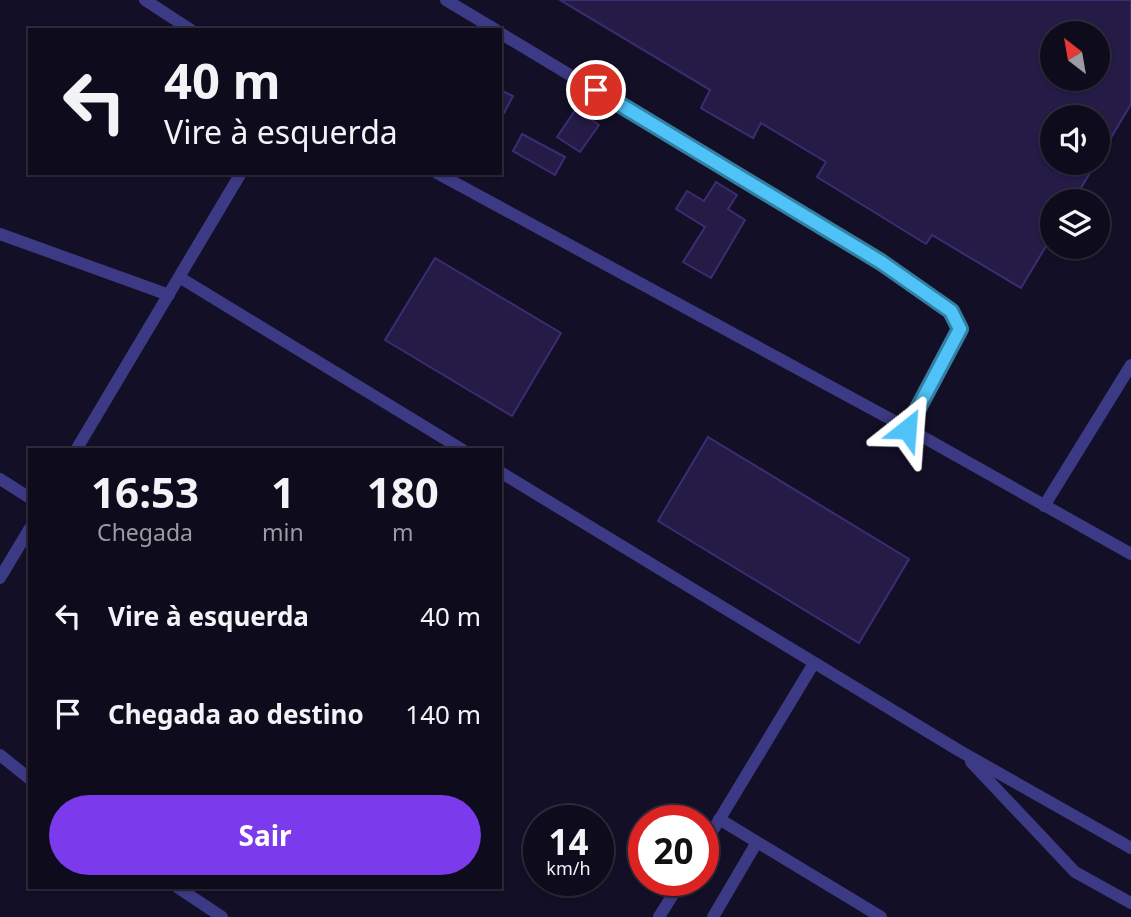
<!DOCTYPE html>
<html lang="pt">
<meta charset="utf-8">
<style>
body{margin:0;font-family:"Noto Sans",sans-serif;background:#1c1929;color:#f1f3f6;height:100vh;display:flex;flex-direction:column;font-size:26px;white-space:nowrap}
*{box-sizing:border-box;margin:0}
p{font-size:23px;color:#9b9ba3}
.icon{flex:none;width:38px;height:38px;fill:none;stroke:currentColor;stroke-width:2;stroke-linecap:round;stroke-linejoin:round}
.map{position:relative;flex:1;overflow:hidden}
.panel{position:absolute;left:28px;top:448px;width:474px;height:441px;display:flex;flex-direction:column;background:#0e0b1c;border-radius:0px;box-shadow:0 2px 5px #0004,0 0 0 2px #2e2b3b}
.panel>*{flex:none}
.hud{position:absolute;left:28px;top:28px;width:474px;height:147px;border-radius:0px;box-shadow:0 2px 5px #0004,0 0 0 2px #2e2b3b;background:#0e0b1c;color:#f1f3f6;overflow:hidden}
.needle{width:46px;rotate:329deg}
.fabs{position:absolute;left:1040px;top:21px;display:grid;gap:14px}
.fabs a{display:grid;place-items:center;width:70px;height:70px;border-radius:50%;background:#0e0b1c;box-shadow:0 2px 5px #0004,0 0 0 2px #2e2b3b;font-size:35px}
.speed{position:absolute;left:523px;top:805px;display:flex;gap:14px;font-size:35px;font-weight:700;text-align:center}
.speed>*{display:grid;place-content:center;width:91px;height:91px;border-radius:50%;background:#0e0b1c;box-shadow:0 2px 5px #0004,0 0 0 2px #2e2b3b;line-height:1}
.speed small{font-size:18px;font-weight:400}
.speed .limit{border:10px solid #d22;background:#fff;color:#111}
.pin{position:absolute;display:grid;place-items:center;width:60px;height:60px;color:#fff;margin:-30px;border:4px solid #fff;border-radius:50%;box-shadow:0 2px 7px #0007}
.me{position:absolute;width:77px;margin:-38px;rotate:28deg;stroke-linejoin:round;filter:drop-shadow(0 0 5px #0008)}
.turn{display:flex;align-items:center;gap:24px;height:147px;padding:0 21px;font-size:32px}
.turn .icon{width:91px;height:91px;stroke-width:2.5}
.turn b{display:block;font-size:49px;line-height:60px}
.eta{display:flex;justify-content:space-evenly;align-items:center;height:119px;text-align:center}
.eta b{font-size:42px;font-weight:700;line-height:49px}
.button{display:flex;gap:14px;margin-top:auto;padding:14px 21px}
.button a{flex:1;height:80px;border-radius:42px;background:#7c3aed;color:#fff;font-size:28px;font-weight:700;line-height:80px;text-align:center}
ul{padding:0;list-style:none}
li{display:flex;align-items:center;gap:21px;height:98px;padding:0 21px}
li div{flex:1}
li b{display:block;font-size:26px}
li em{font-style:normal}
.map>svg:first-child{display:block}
</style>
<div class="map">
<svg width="1131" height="917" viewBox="0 0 1131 917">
<rect width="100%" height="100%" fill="#130f26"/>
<path fill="#241b47" stroke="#3b2d73" stroke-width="2" fill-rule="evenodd" d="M560,0H1131V104L1097,161V117H1052V163H1096L1073,201H1052V236L1021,288L932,235L926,244L817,177L826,162L761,123L753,138L701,108L710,90ZM1052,33H1097V79H1052Z
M500,90L513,96L504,113L500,112Z
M576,109L599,125L580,152L557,137Z
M522,134L565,157L555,175L513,151Z
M716,182L737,195L728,209L745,220L711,278L683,262L705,227L676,209L687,191L704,201Z
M435,258L561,333L512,416L385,340Z
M708,437L909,559L859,643L658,521Z"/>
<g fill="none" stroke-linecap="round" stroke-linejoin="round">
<path stroke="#3d3a85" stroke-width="12" d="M145,0L191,30
M446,0L496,30
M500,33L881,262L952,311L960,329L907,428
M437,173L907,428L1131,554
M0,234L169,295
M179,277L463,450
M76,450L241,173
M500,472L958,750L1131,848
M0,479L30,498
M1044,506L1131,365
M0,578L30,528
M0,755L30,779
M971,762L1075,872L1131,903
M719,819L881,917
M704,845L814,663
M177,887L222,917
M659,917L682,880
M713,917L757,842"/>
</g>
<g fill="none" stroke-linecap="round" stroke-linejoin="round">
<g stroke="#337fa1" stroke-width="18">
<path id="route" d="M596,90L881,262L951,311L960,329L907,429"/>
</g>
<use href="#route" stroke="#4fc3f7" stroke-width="12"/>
</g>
</svg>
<div class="fabs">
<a><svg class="needle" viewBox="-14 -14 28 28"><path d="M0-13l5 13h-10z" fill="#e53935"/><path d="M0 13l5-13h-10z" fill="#9b9ba3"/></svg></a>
<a><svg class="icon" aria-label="sound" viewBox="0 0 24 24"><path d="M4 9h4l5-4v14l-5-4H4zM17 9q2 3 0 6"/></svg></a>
<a><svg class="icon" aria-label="layers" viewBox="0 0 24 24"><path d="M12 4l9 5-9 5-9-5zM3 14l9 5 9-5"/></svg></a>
</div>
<div class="speed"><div>14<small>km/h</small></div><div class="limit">20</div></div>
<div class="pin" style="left:596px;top:90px;background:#d93025"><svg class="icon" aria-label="arrive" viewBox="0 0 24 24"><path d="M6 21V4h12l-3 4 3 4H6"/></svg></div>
<svg class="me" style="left:907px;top:429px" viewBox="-20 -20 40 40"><path d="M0-17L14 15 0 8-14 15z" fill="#4fc3f7" stroke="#fff" stroke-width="4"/></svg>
<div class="hud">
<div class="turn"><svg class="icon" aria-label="left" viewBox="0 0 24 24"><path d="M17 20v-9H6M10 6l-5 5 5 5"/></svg><div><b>40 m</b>Vire à esquerda</div></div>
</div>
<section class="panel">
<div class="eta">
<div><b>16:53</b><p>Chegada</p></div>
<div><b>1</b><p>min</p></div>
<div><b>180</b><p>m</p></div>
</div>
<ul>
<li><svg class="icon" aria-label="left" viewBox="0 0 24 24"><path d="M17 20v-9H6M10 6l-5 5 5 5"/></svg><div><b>Vire à esquerda</b></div><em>40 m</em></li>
<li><svg class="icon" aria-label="arrive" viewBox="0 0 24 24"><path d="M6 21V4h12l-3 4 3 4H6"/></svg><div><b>Chegada ao destino</b></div><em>140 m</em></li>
</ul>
<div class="button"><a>Sair</a></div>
</section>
</div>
